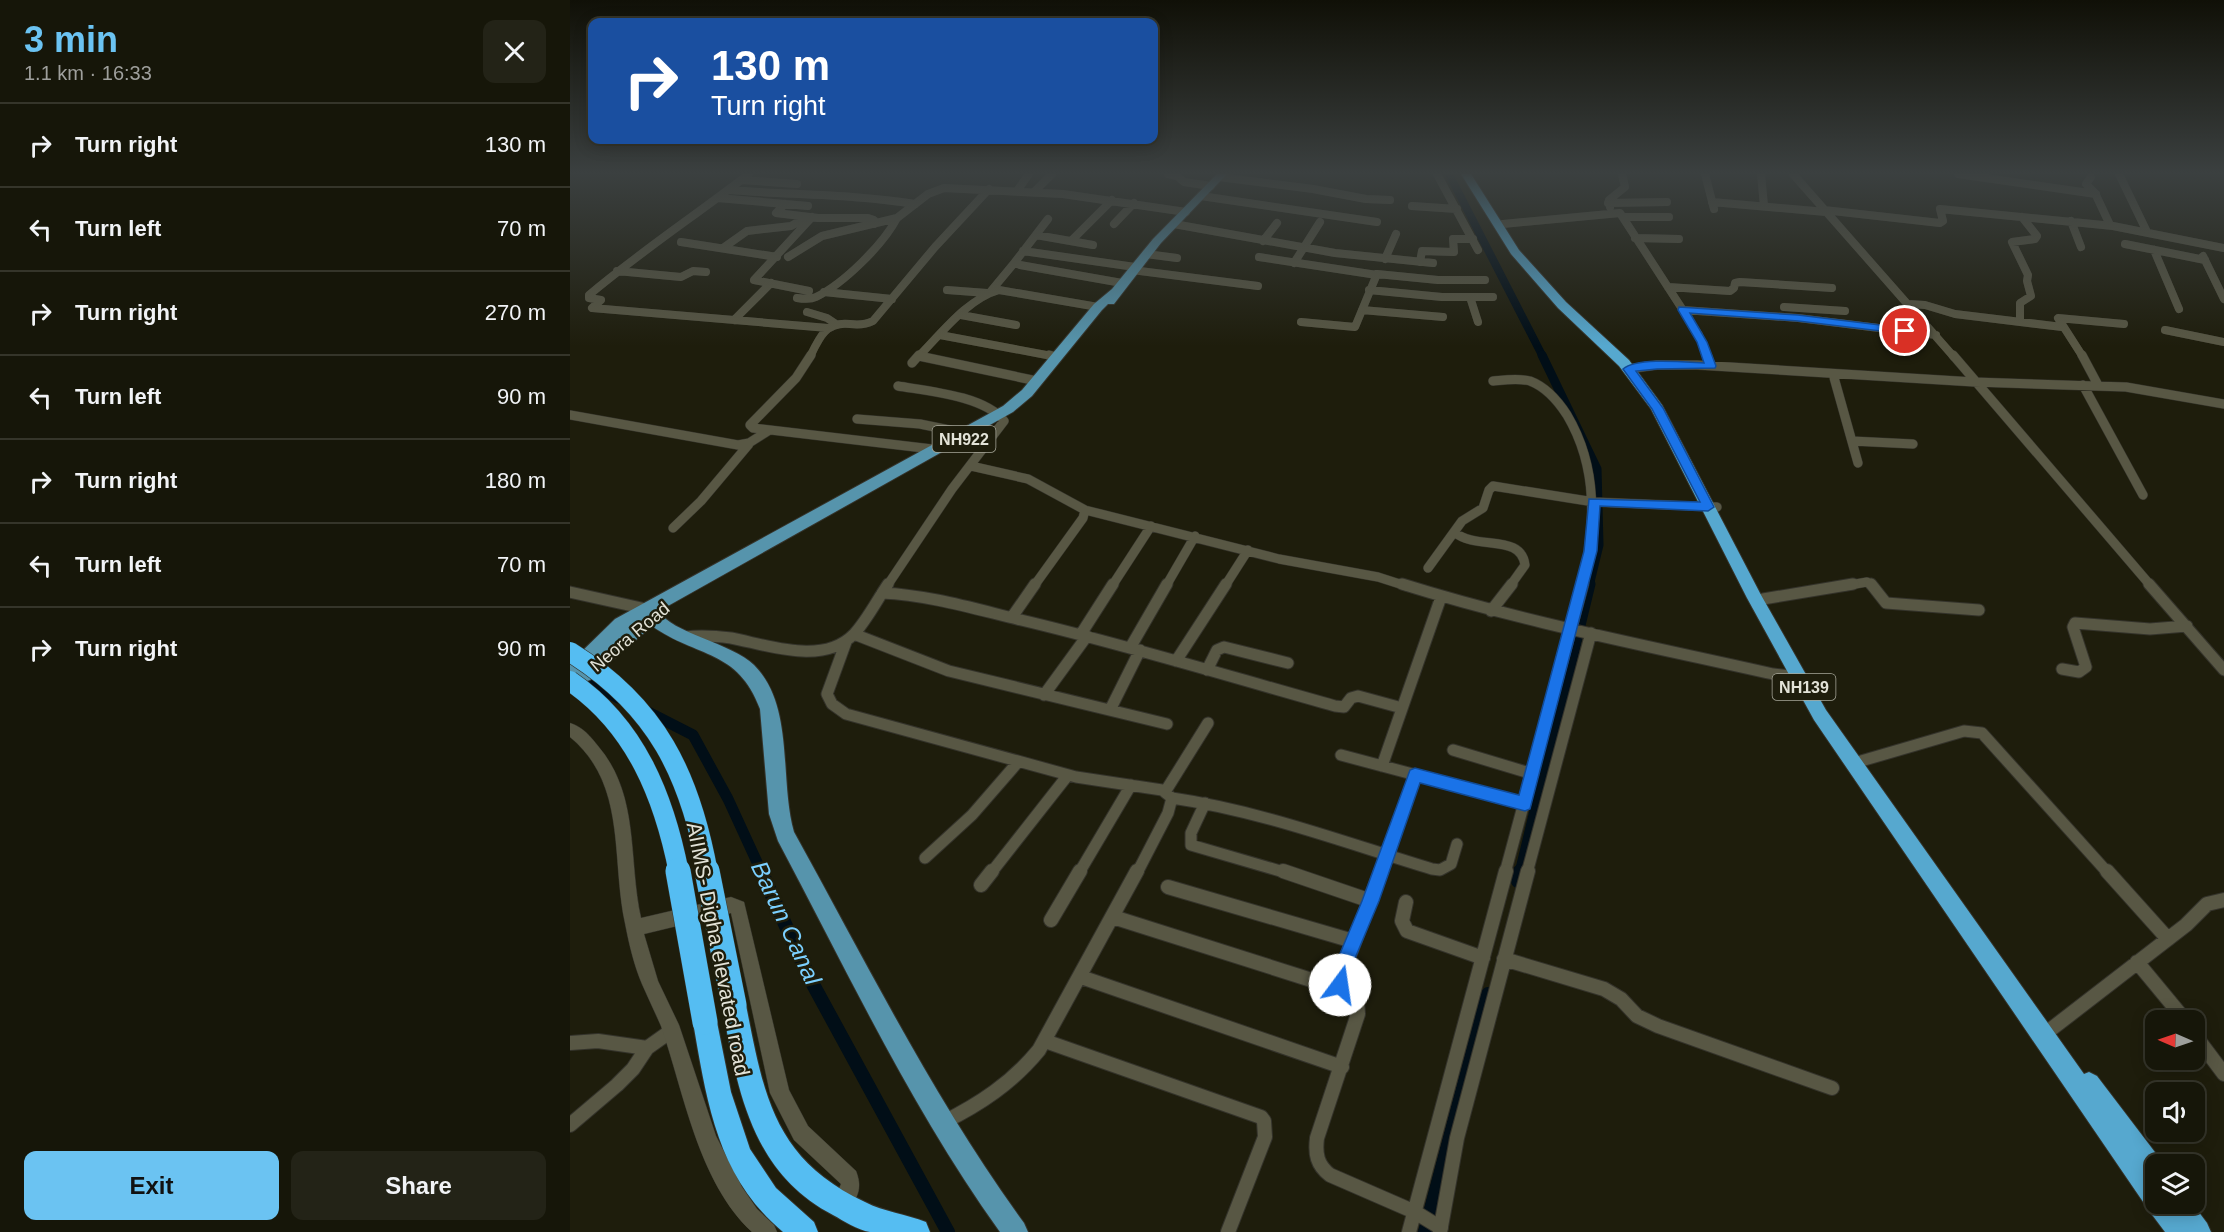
<!DOCTYPE html>
<meta charset="utf-8">
<style>
body{margin:0;font-family:Helvetica,sans-serif;background:#232317;color:#f1f3f6;height:100vh;display:flex;flex-direction:column;font-size:22px;white-space:nowrap}
*{box-sizing:border-box;margin:0}
p{font-size:20px;color:#9e9f9c}
.icon{flex:none;width:33px;height:33px;fill:none;stroke:currentColor;stroke-width:2;stroke-linecap:round;stroke-linejoin:round}
.map{position:relative;flex:1;overflow:hidden}
.panel{display:flex;flex-direction:column;background:#161609;width:570px}
.panel>*{flex:none}
.hud{position:absolute;left:18px;top:18px;width:570px;height:126px;border-radius:12px;box-shadow:0 3px 15px #0003,0 0 0 2px #35352a;background:#1a4fa0;color:#fff;overflow:hidden}
.needle{width:39px;rotate:272deg}
.controls{position:absolute;left:1575px;top:1010px;display:grid;gap:12px}
.controls a{display:grid;place-items:center;width:60px;height:60px;border-radius:12px;background:#161609;box-shadow:0 3px 15px #0003,0 0 0 2px #35352a;font-size:30px}
.pin{position:absolute;display:grid;place-items:center;width:51px;height:51px;color:#fff;margin:-26px;border:3px solid #fff;border-radius:50%;box-shadow:0 2px 6px #0007}
.me{position:absolute;width:66px;margin:-33px;rotate:14deg;stroke-linejoin:round;filter:drop-shadow(0 0 4px #0008)}
.turn{display:flex;align-items:center;gap:21px;height:126px;padding:0 24px;font-size:27px}
.turn .icon{width:78px;height:78px;stroke-width:2.5}
.turn b{display:block;font-size:42px;line-height:51px}
.round{display:grid;place-items:center;flex:none;width:63px;height:63px;border-radius:12px;background:#232317}
.head{display:flex;align-items:center;justify-content:space-between;height:102px;padding:0 24px}
h1{font-size:36px;font-weight:700;line-height:45px;color:#6bc3f2}
.primary-button{display:flex;gap:12px;margin-top:auto;padding:12px 24px}
.primary-button a{flex:1;height:69px;border-radius:12px;background:#6bc3f2;color:#111;font-size:24px;font-weight:700;line-height:69px;text-align:center}
.primary-button a+a{background:#232317;color:#f1f3f6}
ul{padding:0;list-style:none}
li{display:flex;align-items:center;gap:18px;height:84px;padding:0 24px;border-top:2px solid #35352a}
li div{flex:1}
li b{display:block;font-size:22px}
li em{font-style:normal}
main{display:flex;flex:1;min-height:0}
.map>svg:first-child{display:block}
</style>
<main>
<section class="panel">
<div class="head"><div><h1>3 min</h1><p>1.1 km · 16:33</p></div><a class="round"><svg class="icon" aria-label="close" viewBox="0 0 24 24"><path d="M6 6l12 12M18 6L6 18"/></svg></a></div>
<ul>
<li><svg class="icon" aria-label="right" viewBox="0 0 24 24"><path d="M7 20v-9h11M14 6l5 5-5 5"/></svg><div><b>Turn right</b></div><em>130 m</em></li>
<li><svg class="icon" aria-label="left" viewBox="0 0 24 24"><path d="M17 20v-9H6M10 6l-5 5 5 5"/></svg><div><b>Turn left</b></div><em>70 m</em></li>
<li><svg class="icon" aria-label="right" viewBox="0 0 24 24"><path d="M7 20v-9h11M14 6l5 5-5 5"/></svg><div><b>Turn right</b></div><em>270 m</em></li>
<li><svg class="icon" aria-label="left" viewBox="0 0 24 24"><path d="M17 20v-9H6M10 6l-5 5 5 5"/></svg><div><b>Turn left</b></div><em>90 m</em></li>
<li><svg class="icon" aria-label="right" viewBox="0 0 24 24"><path d="M7 20v-9h11M14 6l5 5-5 5"/></svg><div><b>Turn right</b></div><em>180 m</em></li>
<li><svg class="icon" aria-label="left" viewBox="0 0 24 24"><path d="M17 20v-9H6M10 6l-5 5 5 5"/></svg><div><b>Turn left</b></div><em>70 m</em></li>
<li><svg class="icon" aria-label="right" viewBox="0 0 24 24"><path d="M7 20v-9h11M14 6l5 5-5 5"/></svg><div><b>Turn right</b></div><em>90 m</em></li>
</ul>
<div class="primary-button"><a>Exit</a><a>Share</a></div>
</section>
<div class="map">
<svg width="1654" height="1232" viewBox="0 0 1654 1232">
<rect width="100%" height="100%" fill="#1e1d0c"/>
<g fill="none" stroke-linecap="round" stroke-linejoin="round">
<path stroke="#010e17" stroke-width="8" d="M879,174L973,357"/>
<path stroke="#010e17" stroke-width="9" d="M972,355L1027,469L1029,545L1019,586"/>
<path stroke="#010e17" stroke-width="11" d="M0,671L48,698
M76,711L123,735L158,799L192,873
M950,873L1020,584"/>
<path stroke="#010e17" stroke-width="14" d="M191,871L239,977L378,1232
M948,881L950,871
M855,1232L918,994"/>
<g stroke="#34332b" stroke-width="8">
<path id="minor-far3" d="M179,174C126,215 70,252 19,295V298L31,300L22,308L258,328
M598,174L607,176L614,182L641,186
M867,174L908,250
M1135,174L1144,209
M1191,174L1194,206
M1223,174L1384,357
M1388,174L1526,194
M1549,174L1577,232
M649,177L743,189L796,199L820,200
M1521,177L1516,184L1525,193L1540,225
M172,180L227,184
M159,190C221,195 284,194 345,204
M447,191L459,174
M464,192L482,174
M631,196L807,222
M148,198L238,206
M1142,202L1256,212
M1038,203L1097,202
M215,204L206,213L248,218H298L304,220V224
M842,206L887,209
M1040,207L1039,200L1055,187L1052,174
M1254,210L1370,223L1373,221L1370,209L1543,226L1654,248
M1053,217H1099
M478,219L445,262L450,265L552,283
M1501,221L1511,247
M544,224L564,203
M604,224L765,253L863,263
M933,224L1050,213L1129,335L1137,357
M466,235L523,245
M1065,238L1109,239
M501,241L542,200
M693,241L707,223
M111,242L207,257
M1555,244L1635,260
M153,248L177,231L221,226L237,217
M1584,250L1609,309
M453,251L565,267
M576,254L607,258
M1633,256L1654,299
M218,257L252,236L327,218L358,194L374,188L493,194L616,212
M689,257L807,275
M815,259L826,234
M850,262L852,251L884,252L883,239H903
M724,263L750,222
M562,270L688,286
M47,271L111,277L123,271L136,272
M1098,287L1160,291L1164,288L1165,283L1170,282L1262,288
M377,290L417,293
M799,290L872,297H923
M239,291L184,280L242,217
M421,291L445,262
M254,292L322,299
M900,297L908,322
M227,298C233,299 240,300 246,297C273,284 313,245 327,218
M1338,304L1355,305L1385,314L1492,327
M1214,307L1275,311
M792,310L873,317
M1113,310L1228,318L1366,335
M237,312L257,318L266,324
M391,315L446,325
M164,320L201,283
M731,322L785,327L807,274L868,280H915
M1450,322V303L1461,296L1457,281L1458,275L1442,242L1465,239L1467,236L1452,217
M1595,330L1654,342
M370,335L487,357
M349,356L354,357
M240,357C249,338 256,321 280,324C288,325 295,325 303,321L365,247L419,189
M348,357C371,334 397,299 429,290L528,307
M1513,357L1488,318L1554,324"/>
</g>
<g stroke="#34332b" stroke-width="10">
<path id="minor-far2" d="M241,355L226,378L180,425L183,428L362,449
M479,355L487,357
M1137,355L1141,366
M1383,355L1581,586
M1512,355L1528,385
M349,356L467,381
M342,363L349,355
M1058,369L1087,365H1127L1404,382L1556,387L1654,404
M1263,374L1288,463
M923,381C935,380 948,378 960,381C976,387 988,401 997,415C1029,469 1025,526 1012,586
M1513,385L1573,495
M0,415L168,445L179,443L198,431
M287,419L350,424L394,433
M1282,441L1343,444
M401,466L458,479L515,510L513,518L464,586
M515,510L709,559L808,577L836,586
M103,528L131,501L179,444
M884,532C907,551 951,533 955,565L940,586
M858,568L892,521L913,508L919,490L923,486L1024,502L1147,507
M317,586L382,489L434,421C415,396 358,391 328,386
M542,586L581,526
M596,586L625,536
M655,586L678,550
M1274,586L1297,582L1302,586"/>
</g>
<g stroke="#34332b" stroke-width="13">
<path id="minor-far1" d="M832,584C953,622 1079,646 1203,674L1228,677
M1301,584L1316,603L1409,610
M1579,584L1654,670
M0,592L76,609
M312,593C359,595 405,609 451,620C557,645 661,677 765,706L774,707L781,698L788,696L832,708
M1193,599L1283,584
M921,611L942,584
M442,617L465,584
M284,634L379,671L597,724
M511,634L543,584
M115,637C131,635 145,636 161,638C198,645 253,666 284,634C297,620 307,600 318,584
M276,642L257,694L262,704L276,714L506,777L592,790L602,798L598,813L567,873
M560,648L597,584
M606,661L656,584
M1492,669L1509,672L1516,667L1503,627L1505,623L1580,629L1617,626
M637,670L647,650L654,647L718,663
M474,695L517,636
M540,710L570,650
M883,750L963,774
M771,755L955,804
M1291,761L1394,731L1412,733L1538,873
M812,766L871,597
M595,792L638,723
M602,798C691,811 776,843 862,869L870,870L881,864L887,844
M635,803L621,833V845L717,873
M355,858L402,815L448,762
M421,873L498,775
M509,873L561,785
M811,873L845,775
M935,873L1013,584
M957,873L1021,633"/>
</g>
<g stroke="#34332b" stroke-width="16">
<path id="minor" d="M713,871L801,901
M811,871L770,980L773,990L787,1000L788,1014L747,1138C745,1154 747,1165 760,1175L845,1212L871,1228
M1537,871L1598,939
M411,885L422,871
M598,887L783,941
M836,902L832,921L837,931L913,958
M543,917L773,990
M481,920L510,871
M934,959L1034,989L1051,999L1067,1016L1088,1026L1262,1088
M1567,962L1615,1020
M511,977L772,1067
M1480,1030L1616,925L1637,904L1654,900
M1624,1034L1654,1074
M475,1041L691,1117L694,1121L695,1137L658,1232
M0,1043L28,1041L77,1048
M372,1123C410,1104 442,1083 469,1050L567,871
M0,1125L47,1085L63,1069L77,1048L101,1031
M839,1232L936,871
M870,1232L887,1138L958,871"/>
</g>
<g stroke="#34332b" stroke-width="1">
<path id="tertiary" d="M0,723C13,727 20,736 28,746C70,795 58,859 71,918L161,897L174,902L219,1090L238,1126L286,1171C293,1189 287,1196 279,1212L272,1215L265,1212L262,1205L271,1184L224,1140L200,1093L161,913L74,934L88,981L109,1025L146,1136L172,1187L187,1209L204,1225L207,1232H182C128,1182 114,1092 91,1026C85,1012 78,998 72,984C64,965 59,944 55,923C41,858 57,784 0,737Z"/>
</g>
<g stroke="#34332b" stroke-width="2">
<path id="primary" d="M647,174H657L591,243L544,304H538L532,310L462,396L443,412L89,611C101,633 162,643 184,665C225,706 209,780 224,832C297,964 365,1101 454,1223L458,1232H430C343,1111 278,973 208,841L199,814L190,709C168,649 127,658 82,626L20,680L14,682L7,678L0,681V663L45,619L433,406L452,390L524,304L542,289L583,239Z"/>
</g>
<g stroke="#34332b" stroke-width="2">
<path id="trunk" d="M891,174H901L949,250L996,302L1059,360L1092,405L1191,595L1256,710L1514,1074L1519,1072L1527,1076L1594,1164H1586V1203H1622L1637,1223L1641,1232H1595L1580,1212L1244,720L1177,598L1081,409L1049,366L988,308L941,254Z"/>
</g>
<g stroke="#34332b" stroke-width="2">
<path id="motorway" d="M164,993L172,997L176,1005C194,1096 204,1159 295,1202C314,1212 336,1214 356,1222L360,1232C341,1232 319,1232 300,1232C287,1230 274,1221 263,1215C181,1173 167,1088 152,1005L156,997Z
M135,1010L144,1013L147,1022L161,1092L180,1149L206,1188L244,1222L248,1232H213C147,1177 137,1102 123,1022L126,1013Z"/>
</g>
<use href="#minor-far3" stroke="#585744" stroke-width="8"/>
<use href="#minor-far2" stroke="#585744" stroke-width="9"/>
<use href="#minor-far1" stroke="#585744" stroke-width="11"/>
<use href="#minor" stroke="#585744" stroke-width="14"/>
<use href="#tertiary" fill="#585744" fill-rule="evenodd"/>
<use href="#primary" fill="#5694ac" fill-rule="evenodd"/>
<use href="#trunk" fill="#56a8cf" fill-rule="evenodd"/>
<use href="#motorway" fill="#55bdf2" fill-rule="evenodd"/>
<g stroke="#34332b" stroke-width="21" stroke-linecap="butt">
<path id="motorway-bridge-far1" d="M0,652C87,706 120,775 138,873
M0,681C66,726 94,797 109,873"/>
</g>
<g stroke="#34332b" stroke-width="26" stroke-linecap="butt">
<path id="motorway-bridge" d="M108,871L135,1022
M137,871L164,1005"/>
</g>
<use href="#motorway-bridge-far1" stroke="#55bdf2" stroke-width="20"/>
<use href="#motorway-bridge" stroke="#55bdf2" stroke-width="25"/>
</g>
<linearGradient id="sky" x2="0" y2="1"><stop stop-color="#101007"/><stop offset="0.5" stop-color="#3b4040"/><stop offset="1" stop-color="#3b4040" stop-opacity="0"/></linearGradient>
<rect width="1654" height="346" fill="url(#sky)"/>
<path fill="#1a73e8" stroke="#114b97" stroke-width="1.5" d="M1109,307L1228,315L1335,328L1340,331L1335,334L1228,321L1120,313L1137,342L1146,366L1145,368L1087,369L1066,371L1093,408L1144,507L1138,511L1030,506L1027,551L960,809L955,811L850,783L809,901L786,956L777,992L770,994L764,992L761,980L769,956L792,901L840,770L845,768L949,795L1014,551L1019,499L1130,502L1082,409L1053,369C1067,357 1115,362 1134,363L1127,342L1108,310Z"/>
<g text-anchor="middle" stroke-width="5" stroke-linejoin="round" paint-order="stroke">
<g fill="#1e1d0c" stroke="#a8a89b" stroke-width="1.5">
<rect x="362.5" y="426" width="63" height="26" rx="4.5"/>
<rect x="1202.5" y="674" width="63" height="26" rx="4.5"/>
</g>
<g font-size="16" font-weight="bold" fill="#e3e3d8">
<text x="394" y="445">NH922</text>
<text x="1234" y="693">NH139</text>
</g>
<g font-size="18" fill="#e3e3d8" stroke="#1e1d0c">
<text transform="translate(60 637) rotate(-40)" y="6">Neora Road</text>
</g>
<g font-size="21" fill="#e3e3d8" stroke="#1e1d0c">
<text transform="translate(148 949) rotate(79)" y="7">AIIMS- Digha elevated road</text>
</g>
<g font-size="24" font-style="italic" fill="#7bd0ff" stroke="#1e1d0c">
<text transform="translate(216 923) rotate(65)" y="8">Barun Canal</text>
</g>
</g>
</svg>
<div class="controls">
<a><svg class="needle" viewBox="-14 -14 28 28"><path d="M0-13l5 13h-10z" fill="#e53935"/><path d="M0 13l5-13h-10z" fill="#9e9f9c"/></svg></a>
<a><svg class="icon" aria-label="sound" viewBox="0 0 24 24"><path d="M4 9h4l5-4v14l-5-4H4zM17 9q2 3 0 6"/></svg></a>
<a><svg class="icon" aria-label="layers" viewBox="0 0 24 24"><path d="M12 4l9 5-9 5-9-5zM3 14l9 5 9-5"/></svg></a>
</div>
<div class="pin" style="left:1335px;top:331px;background:#d93025"><svg class="icon" aria-label="arrive" viewBox="0 0 24 24"><path d="M6 21V4h12l-3 4 3 4H6"/></svg></div>
<svg class="me" style="left:770px;top:985px" viewBox="-20 -20 40 40"><circle r="19" fill="#fff"/><path d="M0-13L10 11 0 6-10 11z" fill="#1a73e8"/></svg>
<div class="hud">
<div class="turn"><svg class="icon" aria-label="right" viewBox="0 0 24 24"><path d="M7 20v-9h11M14 6l5 5-5 5"/></svg><div><b>130 m</b>Turn right</div></div>
</div>
</div>
</main>
